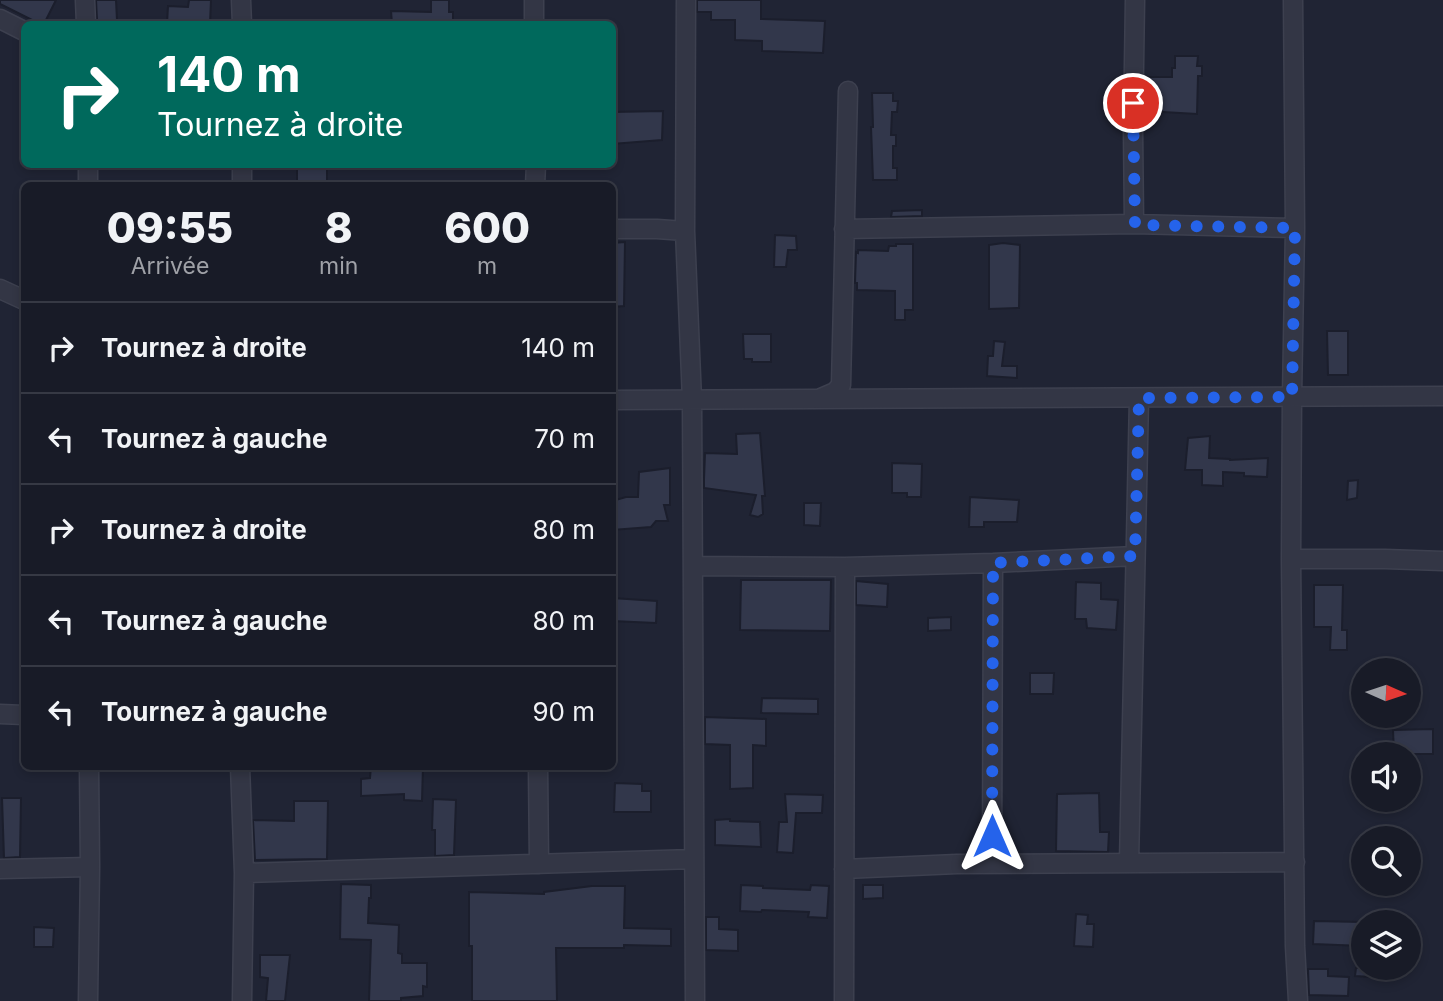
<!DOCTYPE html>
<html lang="fr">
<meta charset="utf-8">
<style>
body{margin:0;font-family:Inter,sans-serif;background:#252833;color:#f1f3f6;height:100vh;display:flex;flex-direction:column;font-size:26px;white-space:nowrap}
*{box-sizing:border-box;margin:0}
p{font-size:23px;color:#9fa1a7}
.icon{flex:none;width:38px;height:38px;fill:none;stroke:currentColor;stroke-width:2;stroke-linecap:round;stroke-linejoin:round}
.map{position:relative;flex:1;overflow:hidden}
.drawer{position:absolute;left:21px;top:182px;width:595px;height:588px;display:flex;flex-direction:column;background:#181b27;border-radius:10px;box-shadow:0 4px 10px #0003,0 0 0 2px #363944}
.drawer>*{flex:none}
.top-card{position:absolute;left:21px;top:21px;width:595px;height:147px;border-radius:10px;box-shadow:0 4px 10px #0003,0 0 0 2px #363944;background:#00695c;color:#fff;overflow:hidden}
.needle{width:46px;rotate:93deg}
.fabs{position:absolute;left:1351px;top:658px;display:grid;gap:14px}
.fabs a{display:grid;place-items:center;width:70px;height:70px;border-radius:50%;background:#181b27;box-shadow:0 4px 10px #0003,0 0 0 2px #363944;font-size:35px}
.pin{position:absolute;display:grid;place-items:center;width:60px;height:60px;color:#fff;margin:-30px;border:4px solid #fff;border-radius:50%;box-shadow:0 2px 7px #0007}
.me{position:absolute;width:77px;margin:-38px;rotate:0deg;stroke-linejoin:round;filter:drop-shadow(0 0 5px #0008)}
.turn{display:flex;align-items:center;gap:24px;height:147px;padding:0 21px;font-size:32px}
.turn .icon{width:91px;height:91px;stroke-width:2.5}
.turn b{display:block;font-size:49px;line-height:60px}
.eta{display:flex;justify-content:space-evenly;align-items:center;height:119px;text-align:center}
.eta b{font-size:42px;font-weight:800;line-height:49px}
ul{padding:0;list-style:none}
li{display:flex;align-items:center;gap:21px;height:91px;padding:0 21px;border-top:2px solid #363944}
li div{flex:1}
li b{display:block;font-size:26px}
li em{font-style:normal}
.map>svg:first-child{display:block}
</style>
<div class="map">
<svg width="1443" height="1001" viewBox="0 0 1443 1001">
<rect width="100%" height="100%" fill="#202434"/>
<path fill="#32374b" stroke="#1b1e2c" stroke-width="2" d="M0,0H56L44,24H40L0,4Z
M96,0H116L117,20H97Z
M189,0H211L210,24H167L168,6L188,7Z
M431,0H449V12H453V24H392L391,11L431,12Z
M697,0H761V19L825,21L823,53L762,51V41L735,40V20H711V12H697Z
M1175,56H1198L1197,66H1202V76H1198L1197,114L1146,111L1147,94H1145V77H1172V68H1175Z
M872,93H893V101H898L897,112H892L891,135H896V146H893V168H897V180H873L871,127H873Z
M663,111L662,140L612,144V112Z
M297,166L327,167V186H297Z
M922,210V216L891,217L892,211Z
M775,235L796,236L797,250H788L786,267H774Z
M625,242L624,306L612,307V243Z
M1003,243L1020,245L1019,308L989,309V245Z
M896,244H913V310H905V320H895V291L857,290V283H855L856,252L858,253V250L888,251L889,246H896Z
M1327,331H1348V375H1328Z
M743,334H771V362H752V359H744Z
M994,341L1005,342L1002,366H1017V378L987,376L988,356H993Z
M760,433L765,496H762L763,514L758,517L750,515L756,495L704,488V479L705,453L737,454L736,434Z
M1210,436L1209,458L1230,459V460L1268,458L1267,477L1244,476V473L1223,472V486L1202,485V470H1185L1188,438Z
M892,463L922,464L921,497H907V493H892Z
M670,468V505H664L668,521H656L651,527L612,530V501L626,497H638L639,472Z
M1358,480L1357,498L1347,500L1348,481Z
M970,497L1019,500L1017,522H984V527H969Z
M804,503H821L820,526L804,525Z
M741,580H831L830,631L740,630Z
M856,581L888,584L887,607L856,605Z
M1076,582L1101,583V599L1118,600L1116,630L1087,628L1086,619H1075Z
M1314,585H1343L1342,630H1347V650H1330L1331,627H1314Z
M612,598L657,601L656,623L612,621Z
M951,617V630L928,631V618Z
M1030,673H1054L1053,694H1030Z
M762,698L818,699V714L761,713Z
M705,717L766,719V746L753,745V788L730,789V745L705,744Z
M1433,729V754H1394L1393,730Z
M371,766H423L422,801L404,800V794L361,796V779L370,778Z
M615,783L642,784V791H651V812H614Z
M1099,793L1100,832H1109L1108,852L1056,851L1057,794Z
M785,794L823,795L822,813H796L793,853L777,852L779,822H787Z
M2,798H21L20,857L4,858Z
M433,799L456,800L454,855L435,856V830H432Z
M294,801H328L327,859L255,860L253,820L294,821Z
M730,819V821L760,822L761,847L715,845V820Z
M341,884L371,885V898H369L368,923L399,925L398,953L402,954V963H427V987L423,986V996L401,998V1001H369L371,940L340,939Z
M741,885L763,886V888L810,890L811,885L829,886L827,918L808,917L809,912L762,910L761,912L740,911Z
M863,885H883V898L863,899Z
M592,886H625L624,928L671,929V946L624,945V948H556L557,1001H472V946H469V892L544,894V892Z
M1076,914L1088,915L1087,924H1094L1093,947L1074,946Z
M706,917H719V929L738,930V951L706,950Z
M1314,921L1363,922V946L1313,944Z
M34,927L54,928L53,947H34Z
M260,955H290L285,1001H266L268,978L260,977Z
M1356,968H1388L1387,978L1355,976Z
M1308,969H1328V976L1349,977L1348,996L1309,995Z"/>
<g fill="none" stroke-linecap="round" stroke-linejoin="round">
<g stroke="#3d404f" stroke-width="21">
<path id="minor" d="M85,0L86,24
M241,0L242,24
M534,0V24
M686,0L685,231L692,400L695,1001
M1293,0L1295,228L1292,397L1291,559L1295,946L1298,1001
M0,19L24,31
M88,164V186
M242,186V164
M535,186L536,164
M1134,224L1133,129L1135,0
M612,229H657L685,231
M844,229L1134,224L1295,228
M0,289L24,300
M821,398L835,392L841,385L848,91
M612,400L1443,396
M1291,559H1385L1443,561
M693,566L845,567L993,563L1135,556
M0,714L24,715
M240,766L244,873L242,1001
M538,766L539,864
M1129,863L1139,398
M992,864L993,563
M0,869L90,867
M844,869L957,864L1295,862
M244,873L694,859
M88,1001L90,867L89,766
M844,1001L845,567"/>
</g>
<use href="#minor" stroke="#333645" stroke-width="18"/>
</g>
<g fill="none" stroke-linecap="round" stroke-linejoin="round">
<path stroke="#2563eb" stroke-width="12" stroke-dasharray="0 21.6" d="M992,836L993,563L1135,556L1139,398L1292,397L1295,228L1135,225L1133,103"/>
</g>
</svg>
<div class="fabs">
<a><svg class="needle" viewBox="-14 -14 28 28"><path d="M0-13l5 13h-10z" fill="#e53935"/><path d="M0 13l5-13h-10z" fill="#9fa1a7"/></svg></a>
<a><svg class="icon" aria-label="sound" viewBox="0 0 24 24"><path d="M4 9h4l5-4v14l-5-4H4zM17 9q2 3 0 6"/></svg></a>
<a><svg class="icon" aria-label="search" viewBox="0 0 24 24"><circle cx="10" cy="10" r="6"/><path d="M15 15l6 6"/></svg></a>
<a><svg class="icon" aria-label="layers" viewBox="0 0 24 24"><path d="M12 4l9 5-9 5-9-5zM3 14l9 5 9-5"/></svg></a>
</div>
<div class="pin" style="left:1133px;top:103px;background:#d93025"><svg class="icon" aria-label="arrive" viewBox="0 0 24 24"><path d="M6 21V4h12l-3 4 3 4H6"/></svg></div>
<svg class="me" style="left:992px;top:836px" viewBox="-20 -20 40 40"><path d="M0-17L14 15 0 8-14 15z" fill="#2563eb" stroke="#fff" stroke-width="4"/></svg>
<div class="top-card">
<div class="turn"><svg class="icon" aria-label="right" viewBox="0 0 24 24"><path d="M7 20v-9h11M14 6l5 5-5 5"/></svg><div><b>140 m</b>Tournez à droite</div></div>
</div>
<section class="drawer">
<div class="eta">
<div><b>09:55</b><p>Arrivée</p></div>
<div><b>8</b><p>min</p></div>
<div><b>600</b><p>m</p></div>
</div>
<ul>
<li><svg class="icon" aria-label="right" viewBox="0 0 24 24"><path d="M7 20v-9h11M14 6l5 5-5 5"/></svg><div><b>Tournez à droite</b></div><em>140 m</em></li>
<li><svg class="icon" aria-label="left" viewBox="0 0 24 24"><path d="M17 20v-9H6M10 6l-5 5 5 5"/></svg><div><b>Tournez à gauche</b></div><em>70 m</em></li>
<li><svg class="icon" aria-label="right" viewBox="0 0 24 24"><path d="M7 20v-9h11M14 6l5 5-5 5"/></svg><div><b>Tournez à droite</b></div><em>80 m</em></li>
<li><svg class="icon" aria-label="left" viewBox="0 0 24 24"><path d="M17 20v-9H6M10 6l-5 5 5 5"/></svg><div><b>Tournez à gauche</b></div><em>80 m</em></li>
<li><svg class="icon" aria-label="left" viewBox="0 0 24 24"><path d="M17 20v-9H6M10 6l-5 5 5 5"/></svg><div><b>Tournez à gauche</b></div><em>90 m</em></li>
</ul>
</section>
</div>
